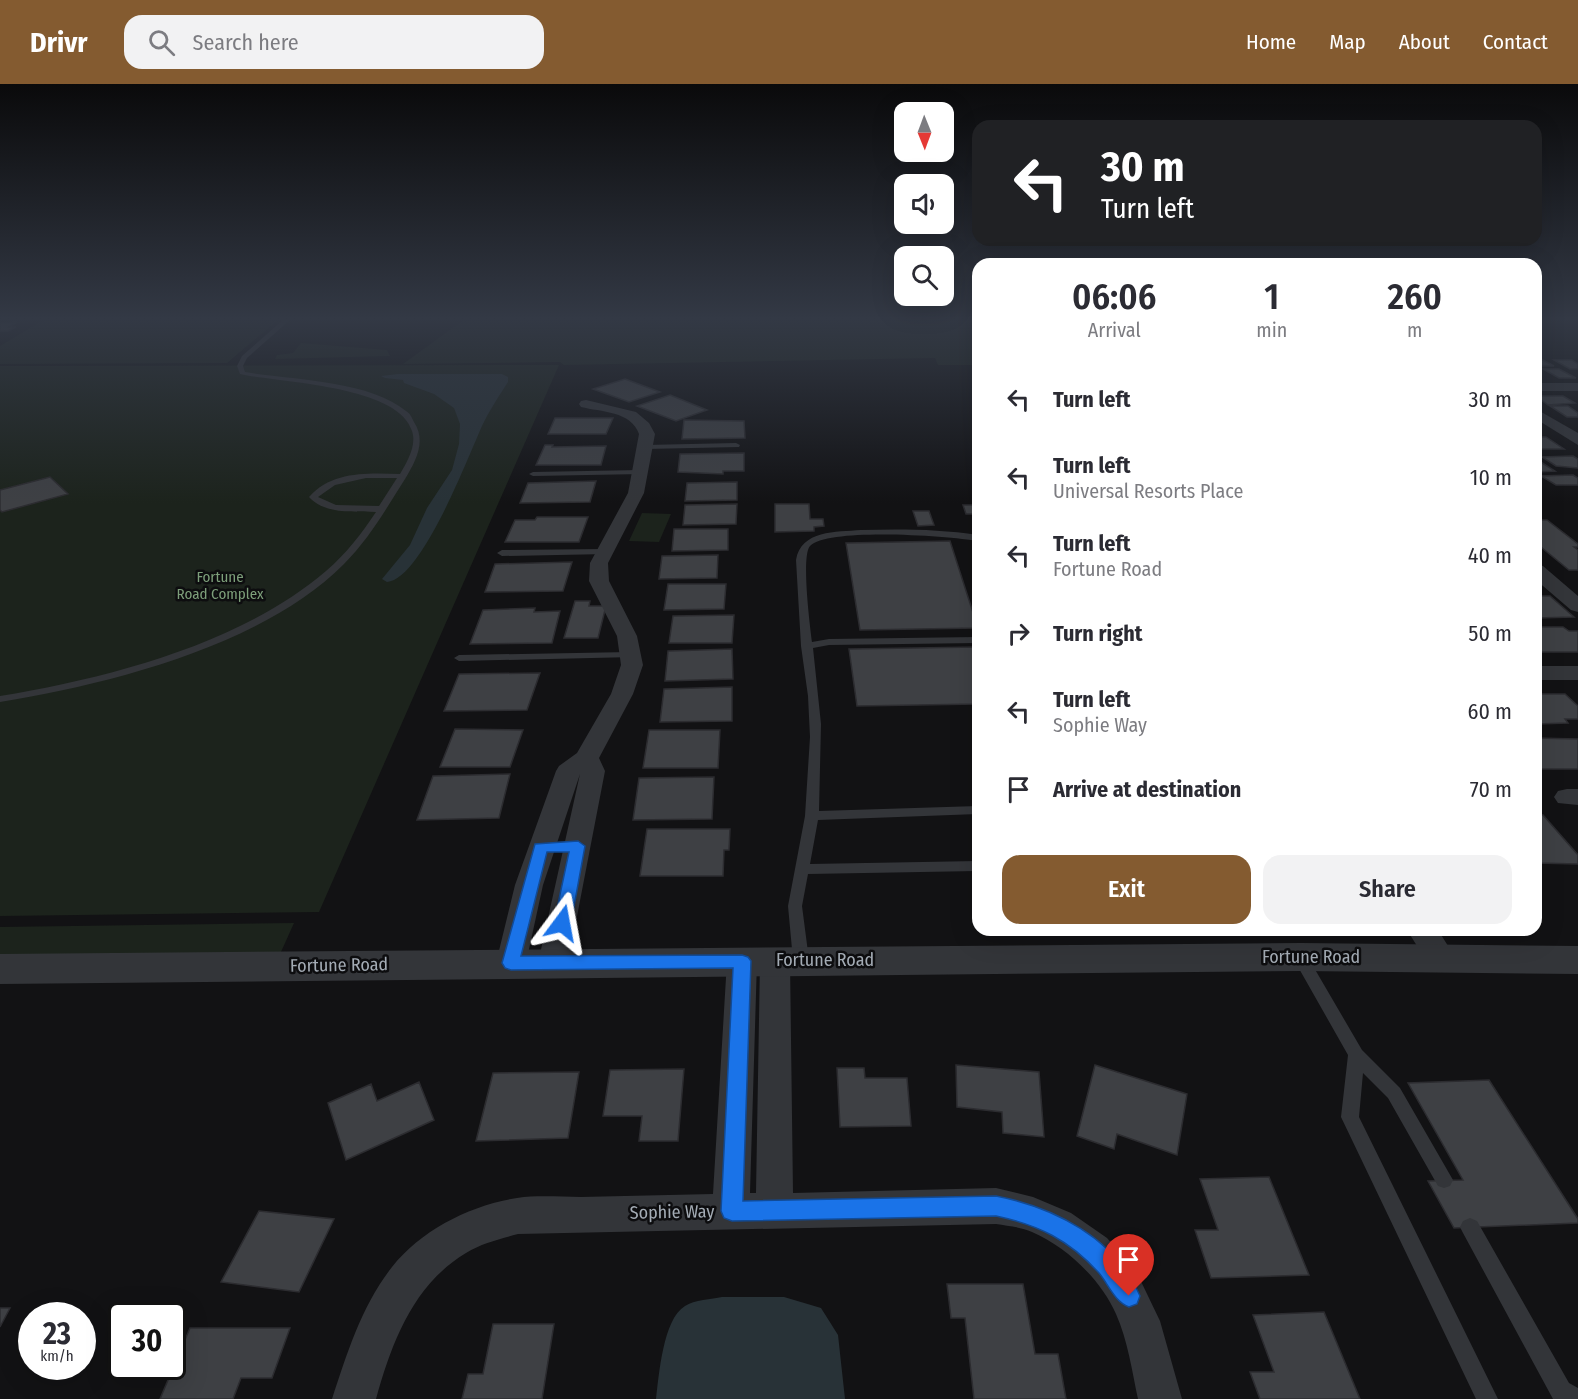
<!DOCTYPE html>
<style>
body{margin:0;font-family:"Fira Sans Condensed",sans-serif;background:#f2f2f3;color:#2b2b33;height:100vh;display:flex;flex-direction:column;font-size:22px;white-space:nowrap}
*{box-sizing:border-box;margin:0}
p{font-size:20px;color:#7c7c81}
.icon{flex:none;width:33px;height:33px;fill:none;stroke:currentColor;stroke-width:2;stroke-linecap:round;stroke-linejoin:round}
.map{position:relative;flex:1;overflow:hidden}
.side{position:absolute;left:972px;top:174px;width:570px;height:678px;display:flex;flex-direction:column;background:#fff;border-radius:18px;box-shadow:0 6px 24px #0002}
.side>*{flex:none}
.hud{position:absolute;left:972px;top:36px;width:570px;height:126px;border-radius:18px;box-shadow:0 6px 24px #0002;background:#202124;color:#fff;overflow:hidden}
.needle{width:39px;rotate:179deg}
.tools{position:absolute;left:894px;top:18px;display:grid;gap:12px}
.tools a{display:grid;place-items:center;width:60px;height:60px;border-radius:12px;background:#fff;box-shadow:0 6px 24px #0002;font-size:30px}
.speed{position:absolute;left:18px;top:1218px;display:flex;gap:12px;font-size:30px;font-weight:700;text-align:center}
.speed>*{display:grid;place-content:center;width:78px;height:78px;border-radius:50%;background:#fff;box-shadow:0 6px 24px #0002;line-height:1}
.speed small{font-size:15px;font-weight:400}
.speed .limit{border:3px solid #111;border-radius:9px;background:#fff;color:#111}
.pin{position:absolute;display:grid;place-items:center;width:51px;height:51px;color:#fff;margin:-62px -26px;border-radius:50% 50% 50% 0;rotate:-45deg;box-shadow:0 0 6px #0007}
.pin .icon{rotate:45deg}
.me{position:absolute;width:66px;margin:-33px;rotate:13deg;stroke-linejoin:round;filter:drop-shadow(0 0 4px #0008)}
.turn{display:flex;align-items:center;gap:21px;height:126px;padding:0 30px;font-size:27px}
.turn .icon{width:78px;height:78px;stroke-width:2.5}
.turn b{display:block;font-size:42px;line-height:51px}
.eta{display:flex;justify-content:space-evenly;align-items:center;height:102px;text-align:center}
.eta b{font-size:36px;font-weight:600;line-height:42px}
.action{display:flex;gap:12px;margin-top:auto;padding:12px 30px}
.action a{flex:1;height:69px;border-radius:18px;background:#845b30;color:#fff;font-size:24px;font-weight:600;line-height:69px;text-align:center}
.action a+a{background:#f2f2f3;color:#2b2b33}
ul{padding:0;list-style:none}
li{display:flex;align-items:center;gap:18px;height:78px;padding:0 30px}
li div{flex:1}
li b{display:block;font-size:22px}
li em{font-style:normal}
header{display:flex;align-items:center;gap:36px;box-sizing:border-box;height:84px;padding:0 30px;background:#845b30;color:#fff}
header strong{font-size:28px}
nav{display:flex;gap:33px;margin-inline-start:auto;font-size:21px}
.search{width:420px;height:54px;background:#f2f2f3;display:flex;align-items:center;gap:15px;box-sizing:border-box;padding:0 21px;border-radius:18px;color:#7c7c81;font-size:22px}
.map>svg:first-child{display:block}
</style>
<header>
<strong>Drivr</strong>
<div class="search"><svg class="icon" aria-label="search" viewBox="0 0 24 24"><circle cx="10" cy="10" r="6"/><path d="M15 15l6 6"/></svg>Search here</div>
<nav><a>Home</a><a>Map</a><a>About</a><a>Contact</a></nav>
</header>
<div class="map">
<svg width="1578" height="1315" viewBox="0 0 1578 1315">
<rect width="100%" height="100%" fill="#121214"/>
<path fill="#1c231c" d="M45,235H279L227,279L0,280V262Z
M465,235H978V281H938L935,274L564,281L560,278L403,280Z
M301,259L387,266L390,272L275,275L277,271L293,269Z
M559,281L319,828L0,832V282Z
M642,429L671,430L659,458L629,457Z
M294,839L281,868L0,872V843Z"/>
<path fill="#283237" d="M398,290H502L508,293V298C499,312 489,327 482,342C468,373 422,495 387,498L382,495L410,461L427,424L452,386L459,360L460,340L454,324L434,310L404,299L403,296L385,294L381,292Z
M722,1213H784L821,1224L838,1251L845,1315H656C659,1291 663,1235 685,1222C694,1216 712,1215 722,1213Z"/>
<path fill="#3e4044" stroke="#2c2c30" stroke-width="1.5" d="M17,238L9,243H16L8,247H0V239Z
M1536,276H1543L1554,282H1536Z
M1554,276H1572L1578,280V285H1570Z
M1543,285H1559L1576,294H1559Z
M625,295L660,308L629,318L593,305Z
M670,311L707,326L676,337L637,322Z
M1536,312H1563L1575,319L1548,321Z
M1550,322H1568L1578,329V333H1567Z
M555,334H613L606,350H548Z
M684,336L744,337L745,354L682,355Z
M1536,353H1546L1564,365H1542L1536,361Z
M545,361H553L552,363L606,362L601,381H536Z
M744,369V387H723V390L678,388L680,370Z
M1573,372L1578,375V384L1556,382L1542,373Z
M1536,375L1555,387L1536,388Z
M1573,391L1578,394V401H1556L1541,392Z
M50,393L68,410L2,428L0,426V406Z
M596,397L590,418L520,419L528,399Z
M737,398V416L685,417L687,399Z
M737,420L736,440L683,441L685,421Z
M775,420H809L810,435H823L824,442L814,443V447L775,448Z
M963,421H978V430H966Z
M913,427H929L934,441L918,442Z
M537,433H588L579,458H505L515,436H535Z
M1536,436H1547L1578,460V463H1574L1578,466V486H1569L1536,459Z
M674,445H728V466L672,467Z
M950,457L978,544L860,546L846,459Z
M718,471L717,494L659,495L662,472Z
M572,478L563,507L485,508L495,480Z
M668,500H726L724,525L664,526Z
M1536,512H1550L1574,533L1536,534Z
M575,517H590L589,522H606L598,554H564Z
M535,524L534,528L560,527L552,559L470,560L483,526Z
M734,531L732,559H669L673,532Z
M1536,543H1563L1569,547H1578V568H1536Z
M978,563V620L857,622L849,565Z
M732,565L733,595L665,597L668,567Z
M540,589L527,626L444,627L459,590Z
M732,603V637L660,638L664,605Z
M1536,610H1565L1578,622V635H1565L1568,639L1536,640Z
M455,645L523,646L510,683H440Z
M649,646H720L718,684H643Z
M1536,654L1578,655V685H1536Z
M510,690L499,734L417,736L433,692Z
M714,693L712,735L633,736L639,694Z
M1536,731H1543L1578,771V780L1536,779Z
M647,745H730L729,766H724L723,792H640Z
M956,981L1039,988L1044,1053L1003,1049L1002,1028L957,1023Z
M1095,981L1187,1010L1177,1071L1117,1050L1114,1065L1077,1052Z
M837,984H864L865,994H907L911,1042L840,1043Z
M684,985L678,1057H639L642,1032H603L610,986Z
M579,988L568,1054L476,1057L493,989Z
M1489,996L1578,1135V1139L1454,1144L1428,1097L1463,1096L1408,999Z
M419,998L434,1036L346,1076L328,1019L371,1000L377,1017Z
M1269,1093L1309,1191L1211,1194L1195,1146H1218L1200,1095Z
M259,1127L334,1135L299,1208L221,1198Z
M947,1200H1023L1035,1270H1058L1066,1315H974L965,1234H951Z
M0,1224H10L0,1243Z
M1324,1228L1360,1315H1260L1250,1288H1274L1253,1231Z
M493,1240H554L542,1315H462L468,1290H483Z
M190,1244H290L272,1294H241L233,1315H160Z"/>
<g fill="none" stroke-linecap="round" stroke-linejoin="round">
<path fill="#333539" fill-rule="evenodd" d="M284,235H291L247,274L243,282L245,288C292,296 369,296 406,327C410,329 412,334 414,338C427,358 415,378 405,395C386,425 369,455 344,480C264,561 110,600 0,618V612C108,594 241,560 326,487C346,470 362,449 376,428C353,427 326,431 309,413C332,387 367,389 400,390C407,378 417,361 412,347C398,301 280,299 240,290L237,282L242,272ZM366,394H397L379,422L336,421L318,413L335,401Z
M736,359L740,361L739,363L645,365L641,363L645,361Z
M640,386L644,388L643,390L533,392L529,390L533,388Z
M861,446C900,445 939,445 978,451V457C950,452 828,443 810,462C801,472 810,542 812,558L829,555L978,553V559L829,561L813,564L821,640L819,727L978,722V730L818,736L810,780L978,777V787L808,790L802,822L809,876L806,880L801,882L796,880L793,876L788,822L805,732L810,653L808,612L801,562L796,476C801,446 836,448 861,446Z
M605,465L610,468L608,470L502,472L497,469L502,466Z
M630,568L635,571L634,573L459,577L454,574L459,571Z
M578,757L583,759L585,762L583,765L541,768L536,766L534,763L536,760L541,758Z
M1301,868L1306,870L1362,966L1400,1004L1453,1096L1450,1102L1444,1104L1438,1102L1388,1014L1363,989L1359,1033L1498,1315H1476L1341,1033L1348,971L1293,874L1296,870Z
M1470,1134L1477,1137L1569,1299L1578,1304V1315H1553L1463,1149L1460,1143L1463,1137Z"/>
<path fill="#333539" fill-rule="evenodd" d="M1536,299H1578V307H1536Z
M586,316L636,328L649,339L655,350L644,409L608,479L609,497L637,552L643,581L633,610L599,674L605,687L568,879L564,887L553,891L542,887L538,879L580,690L543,801L526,879L522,887L511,891L500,887L496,879L515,801L556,687L559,682L577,669L611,610L621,581L617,552L589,497L590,479L628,409L639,350C631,327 601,328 581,323L579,320L581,317Z
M1536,325L1578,349V361L1536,335Z
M1536,480L1543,482L1578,512V528L1571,526L1536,496Z
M1536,582H1578V596H1536Z
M1567,705H1578V721L1558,719L1554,713L1558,707Z
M1407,846H1438L1455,873L1451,881L1440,884L1429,881Z
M742,865L753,869L757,877L750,1109H756L760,877L764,869L775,865L786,869L790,877L793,1109L996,1104L1033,1113L1071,1129L1107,1154L1136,1187L1160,1237L1182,1315H1138C1132,1287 1128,1257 1116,1230C1101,1196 1067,1163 1032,1148C1021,1143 1008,1142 996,1140L518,1150C500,1155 482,1159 466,1169C413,1201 392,1258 376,1315H332C347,1269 362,1221 392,1183C421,1146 471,1121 517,1114C538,1111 560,1113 581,1113C625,1112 669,1111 713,1110L727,877L731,869Z"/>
<path fill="#333539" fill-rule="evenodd" d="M1301,859L1578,862V890L1301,887L0,900V870Z"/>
</g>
<linearGradient id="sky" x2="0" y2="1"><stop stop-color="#0a0a0b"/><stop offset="0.56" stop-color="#333945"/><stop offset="1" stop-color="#333945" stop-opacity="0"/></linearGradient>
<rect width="1578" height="419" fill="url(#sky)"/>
<path fill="#1a73e8" stroke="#114b97" stroke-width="1.5" d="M578,757L585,762L571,839L568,843H556L554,839L569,768H547L521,872L742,871L748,873L751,877L743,1117L996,1112C1053,1123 1116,1154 1140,1212L1137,1220L1129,1223C1114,1217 1109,1201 1099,1189C1069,1156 1039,1141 996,1132L732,1137L724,1134L721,1127L733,884L511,886L505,884L502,879L535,760Z"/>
<g text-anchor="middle" stroke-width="5" stroke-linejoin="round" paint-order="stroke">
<g font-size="15" fill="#7d9f7a" stroke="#0d0d0f">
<text x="220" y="498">Fortune<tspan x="220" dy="17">Road Complex</tspan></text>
</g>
<g font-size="18" fill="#a3abb4" stroke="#0d0d0f">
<text x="1311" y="879">Fortune Road</text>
<text x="825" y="882">Fortune Road</text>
<text transform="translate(339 881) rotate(-1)" y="6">Fortune Road</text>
<text transform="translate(672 1128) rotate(-1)" y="6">Sophie Way</text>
</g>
</g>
</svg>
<div class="tools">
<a><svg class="needle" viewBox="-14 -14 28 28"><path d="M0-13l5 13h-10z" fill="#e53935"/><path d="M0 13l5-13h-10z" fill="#7c7c81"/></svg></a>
<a><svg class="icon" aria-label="sound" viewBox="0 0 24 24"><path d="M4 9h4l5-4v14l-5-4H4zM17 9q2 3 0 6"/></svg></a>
<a><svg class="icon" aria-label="search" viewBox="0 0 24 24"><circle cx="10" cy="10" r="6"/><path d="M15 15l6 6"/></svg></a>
</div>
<div class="speed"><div>23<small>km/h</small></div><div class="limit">30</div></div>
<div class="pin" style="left:1129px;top:1212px;background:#d93025"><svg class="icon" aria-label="arrive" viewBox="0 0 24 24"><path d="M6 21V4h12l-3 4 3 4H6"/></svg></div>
<svg class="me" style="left:562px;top:839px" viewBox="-20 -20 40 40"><path d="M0-17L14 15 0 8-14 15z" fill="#1a73e8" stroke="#fff" stroke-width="4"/></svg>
<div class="hud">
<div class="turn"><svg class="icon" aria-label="left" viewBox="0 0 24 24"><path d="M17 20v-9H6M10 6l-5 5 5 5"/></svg><div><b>30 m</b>Turn left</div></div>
</div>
<section class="side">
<div class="eta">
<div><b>06:06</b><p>Arrival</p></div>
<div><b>1</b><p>min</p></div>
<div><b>260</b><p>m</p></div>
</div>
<ul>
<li><svg class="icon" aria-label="left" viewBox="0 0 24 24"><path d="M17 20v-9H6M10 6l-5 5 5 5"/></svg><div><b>Turn left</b></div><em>30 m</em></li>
<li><svg class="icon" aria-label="left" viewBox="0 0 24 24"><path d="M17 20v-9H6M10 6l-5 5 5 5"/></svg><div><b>Turn left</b><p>Universal Resorts Place</p></div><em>10 m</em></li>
<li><svg class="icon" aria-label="left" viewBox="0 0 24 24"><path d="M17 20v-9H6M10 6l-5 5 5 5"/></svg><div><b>Turn left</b><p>Fortune Road</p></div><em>40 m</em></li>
<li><svg class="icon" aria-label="right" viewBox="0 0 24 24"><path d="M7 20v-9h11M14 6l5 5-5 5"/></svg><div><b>Turn right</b></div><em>50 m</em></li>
<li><svg class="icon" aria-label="left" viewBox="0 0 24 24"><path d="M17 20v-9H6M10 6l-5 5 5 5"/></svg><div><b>Turn left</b><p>Sophie Way</p></div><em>60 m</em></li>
<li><svg class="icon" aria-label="arrive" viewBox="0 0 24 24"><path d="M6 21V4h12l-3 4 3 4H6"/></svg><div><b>Arrive at destination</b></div><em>70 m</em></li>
</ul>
<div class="action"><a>Exit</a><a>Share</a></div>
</section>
</div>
